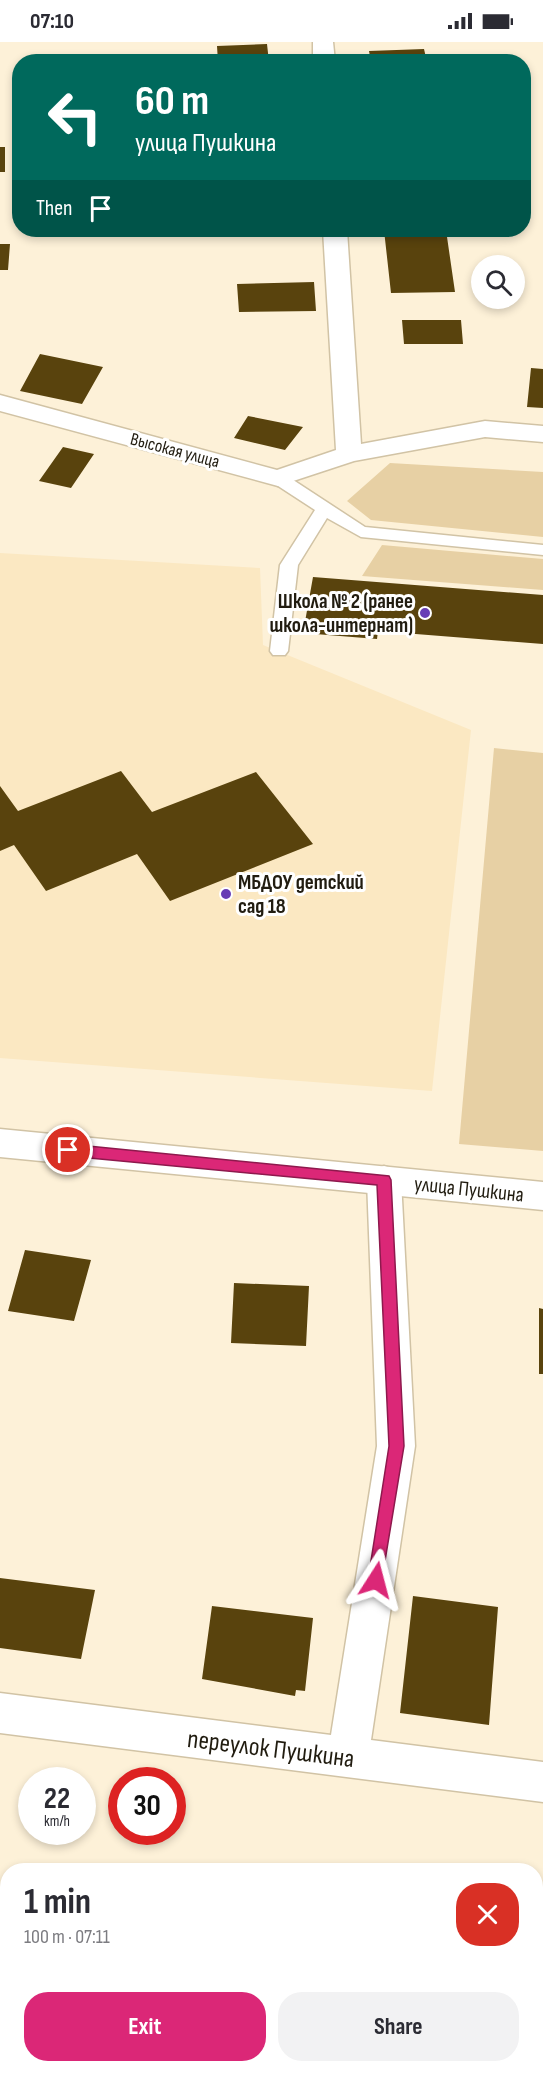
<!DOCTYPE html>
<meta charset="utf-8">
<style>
body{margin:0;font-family:"Sofia Sans Condensed",sans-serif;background:#f2f2f3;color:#2b2b33;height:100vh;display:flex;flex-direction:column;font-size:22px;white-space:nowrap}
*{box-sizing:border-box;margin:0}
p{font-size:20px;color:#7c7c81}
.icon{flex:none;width:33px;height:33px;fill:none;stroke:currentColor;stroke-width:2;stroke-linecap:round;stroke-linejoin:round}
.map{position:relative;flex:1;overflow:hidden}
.details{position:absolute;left:0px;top:1821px;width:543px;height:210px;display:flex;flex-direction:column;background:#fff;border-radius:24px 24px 0 0;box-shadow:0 3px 9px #0003}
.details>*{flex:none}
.guide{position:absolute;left:12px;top:12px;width:519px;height:183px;border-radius:24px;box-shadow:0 3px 9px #0003;background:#00695c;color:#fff;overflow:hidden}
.tools{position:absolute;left:471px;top:213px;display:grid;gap:12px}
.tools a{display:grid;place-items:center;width:54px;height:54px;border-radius:50%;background:#fff;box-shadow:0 3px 9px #0003;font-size:30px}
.speed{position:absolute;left:18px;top:1725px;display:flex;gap:12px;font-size:30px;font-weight:700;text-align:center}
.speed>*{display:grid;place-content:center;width:78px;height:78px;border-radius:50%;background:#fff;box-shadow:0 3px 9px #0003;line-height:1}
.speed small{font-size:15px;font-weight:400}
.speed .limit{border:9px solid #d22;background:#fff;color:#111}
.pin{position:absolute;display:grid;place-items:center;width:51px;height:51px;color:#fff;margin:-26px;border:3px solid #fff;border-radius:50%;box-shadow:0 2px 6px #0007}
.me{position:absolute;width:66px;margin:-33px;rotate:9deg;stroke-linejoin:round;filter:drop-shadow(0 0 4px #0008)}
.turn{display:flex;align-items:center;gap:21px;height:126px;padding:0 24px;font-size:27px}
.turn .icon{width:78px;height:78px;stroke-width:2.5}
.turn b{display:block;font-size:42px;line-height:51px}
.then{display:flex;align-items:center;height:57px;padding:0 24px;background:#0003;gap:12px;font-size:22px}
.round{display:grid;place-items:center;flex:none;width:63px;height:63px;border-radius:24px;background:#f2f2f3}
.head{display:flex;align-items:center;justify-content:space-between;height:102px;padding:0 24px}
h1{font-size:36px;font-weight:700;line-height:45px}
.primary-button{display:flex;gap:12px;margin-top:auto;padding:12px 24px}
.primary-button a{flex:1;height:69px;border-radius:24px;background:#db2777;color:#fff;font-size:24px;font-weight:700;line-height:69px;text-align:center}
.primary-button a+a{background:#f2f2f3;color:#2b2b33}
.status{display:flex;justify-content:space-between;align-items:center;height:42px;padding:0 30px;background:#fff;direction:ltr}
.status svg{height:16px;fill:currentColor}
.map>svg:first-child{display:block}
</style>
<div class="status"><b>07:10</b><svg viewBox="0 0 49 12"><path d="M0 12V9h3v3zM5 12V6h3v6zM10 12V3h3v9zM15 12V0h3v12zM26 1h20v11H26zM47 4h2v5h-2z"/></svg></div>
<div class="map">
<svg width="543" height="2031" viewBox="0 0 543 2031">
<rect width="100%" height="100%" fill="#fdf1d8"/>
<path fill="#fbe8c2" d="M0,511L260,526L263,603L471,688L432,1049L0,1016Z"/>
<path fill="#e7d0a4" d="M390,421L543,430V495L371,478L347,459Z
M382,503L543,517V548L362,534Z
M494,706L543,711V1109L459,1102Z"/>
<path fill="#59430d" d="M267,2L269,20H218L217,4Z
M424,7L427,20H371L369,9Z
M0,105H5V130H0Z
M384,188H446L455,250L391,251Z
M0,202H10L8,228H0Z
M314,240L316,269L239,270L237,242Z
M402,278H461L463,302H404Z
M40,312L103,325L82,362L20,349Z
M531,326L543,327V366L527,365Z
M248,374L303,385L285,408L234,396Z
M63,405L94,412L71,446L39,439Z
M313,535L543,553V602L378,589L377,597L303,591Z
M121,729L152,770L256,730L313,802L170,859L137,812L46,849L14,803L0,809V744L18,769Z
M25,1208L91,1218L74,1279L8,1269Z
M234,1241L309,1244L306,1304L231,1301Z
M539,1266L543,1267V1332H539Z
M0,1536L95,1548L81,1617L0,1606Z
M413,1554L498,1565L489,1683L400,1671Z
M212,1564L313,1576L305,1649L296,1648L295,1654L202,1637Z
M0,1965L8,1966V2024H122L120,2031H0Z
M287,2024H456L455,2031H286Z"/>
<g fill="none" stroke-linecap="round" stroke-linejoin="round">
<g stroke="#d1c3a5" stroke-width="3">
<path id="lane" d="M278,431L284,432L365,485L543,503V513L361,495L327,476L298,523L288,609L285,613H273L270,609L280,523L315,468L272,440L270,436L272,432Z"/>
</g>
<g stroke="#d1c3a5" stroke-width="3">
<path id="street" d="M313,0H333L335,20H313Z
M323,188H347L361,402L485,379L543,384V400L485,395L354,419L278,444L0,369V353L277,428L336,408Z
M384,1124L396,1128L401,1138L415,1404L371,1698L543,1720V1760L0,1691V1651L331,1693L377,1404L367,1138L372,1128Z"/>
</g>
<g stroke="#d1c3a5" stroke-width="3">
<path id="secondary" d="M0,1087L543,1140V1168L0,1115Z"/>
</g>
<use href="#lane" fill="#fff" fill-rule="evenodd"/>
<use href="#street" fill="#fff" fill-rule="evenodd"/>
<use href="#secondary" fill="#fff" fill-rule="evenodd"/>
</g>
<path fill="#db2777" stroke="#8e194d" stroke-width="1.5" d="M68,1102L389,1134L391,1138L404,1404L381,1543L376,1545L370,1543L368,1538L389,1404L377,1143L68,1114L63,1112L61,1108L63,1104Z"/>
<g fill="#673db5" stroke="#fff" stroke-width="2">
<circle cx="425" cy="571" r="6"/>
<circle cx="226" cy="852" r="6"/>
</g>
<g text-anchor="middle" stroke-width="6" stroke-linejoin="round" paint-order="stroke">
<g font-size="18" fill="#211c10" stroke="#fff">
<text transform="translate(175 408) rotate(15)" y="6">Высокая улица</text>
</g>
<g font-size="21" font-weight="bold" fill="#211c10" stroke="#fff" text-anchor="end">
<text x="413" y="566">Школа № 2 (ранее<tspan x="413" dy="24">школа-интернат)</tspan></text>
<text x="238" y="847" text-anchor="start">МБДОУ детский<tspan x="238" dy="24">сад 18</tspan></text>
</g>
<g font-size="21" fill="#211c10" stroke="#fff">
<text transform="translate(469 1147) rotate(6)" y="7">улица Пушкина</text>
</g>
<g font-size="26" fill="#211c10" stroke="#fff">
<text transform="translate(271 1706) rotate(7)" y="9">переулок Пушкина</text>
</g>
</g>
</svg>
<div class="tools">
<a><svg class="icon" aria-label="search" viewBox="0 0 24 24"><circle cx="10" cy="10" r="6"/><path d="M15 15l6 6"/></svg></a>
</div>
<div class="speed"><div>22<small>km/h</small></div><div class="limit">30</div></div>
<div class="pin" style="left:68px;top:1108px;background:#d93025"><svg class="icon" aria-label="arrive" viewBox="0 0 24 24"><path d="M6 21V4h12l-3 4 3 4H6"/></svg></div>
<svg class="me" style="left:376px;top:1538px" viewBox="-20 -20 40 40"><path d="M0-17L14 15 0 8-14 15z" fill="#db2777" stroke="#fff" stroke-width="4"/></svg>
<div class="guide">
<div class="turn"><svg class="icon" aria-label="left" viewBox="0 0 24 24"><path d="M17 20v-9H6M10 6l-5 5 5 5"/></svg><div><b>60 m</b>улица Пушкина</div></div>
<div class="then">Then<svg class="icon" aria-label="arrive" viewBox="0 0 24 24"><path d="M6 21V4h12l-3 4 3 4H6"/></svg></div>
</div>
<section class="details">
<div class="head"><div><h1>1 min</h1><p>100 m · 07:11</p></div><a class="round" style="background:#d93025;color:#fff"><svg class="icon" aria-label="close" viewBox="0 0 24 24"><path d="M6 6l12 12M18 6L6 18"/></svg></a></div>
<div class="primary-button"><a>Exit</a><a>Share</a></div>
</section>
</div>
